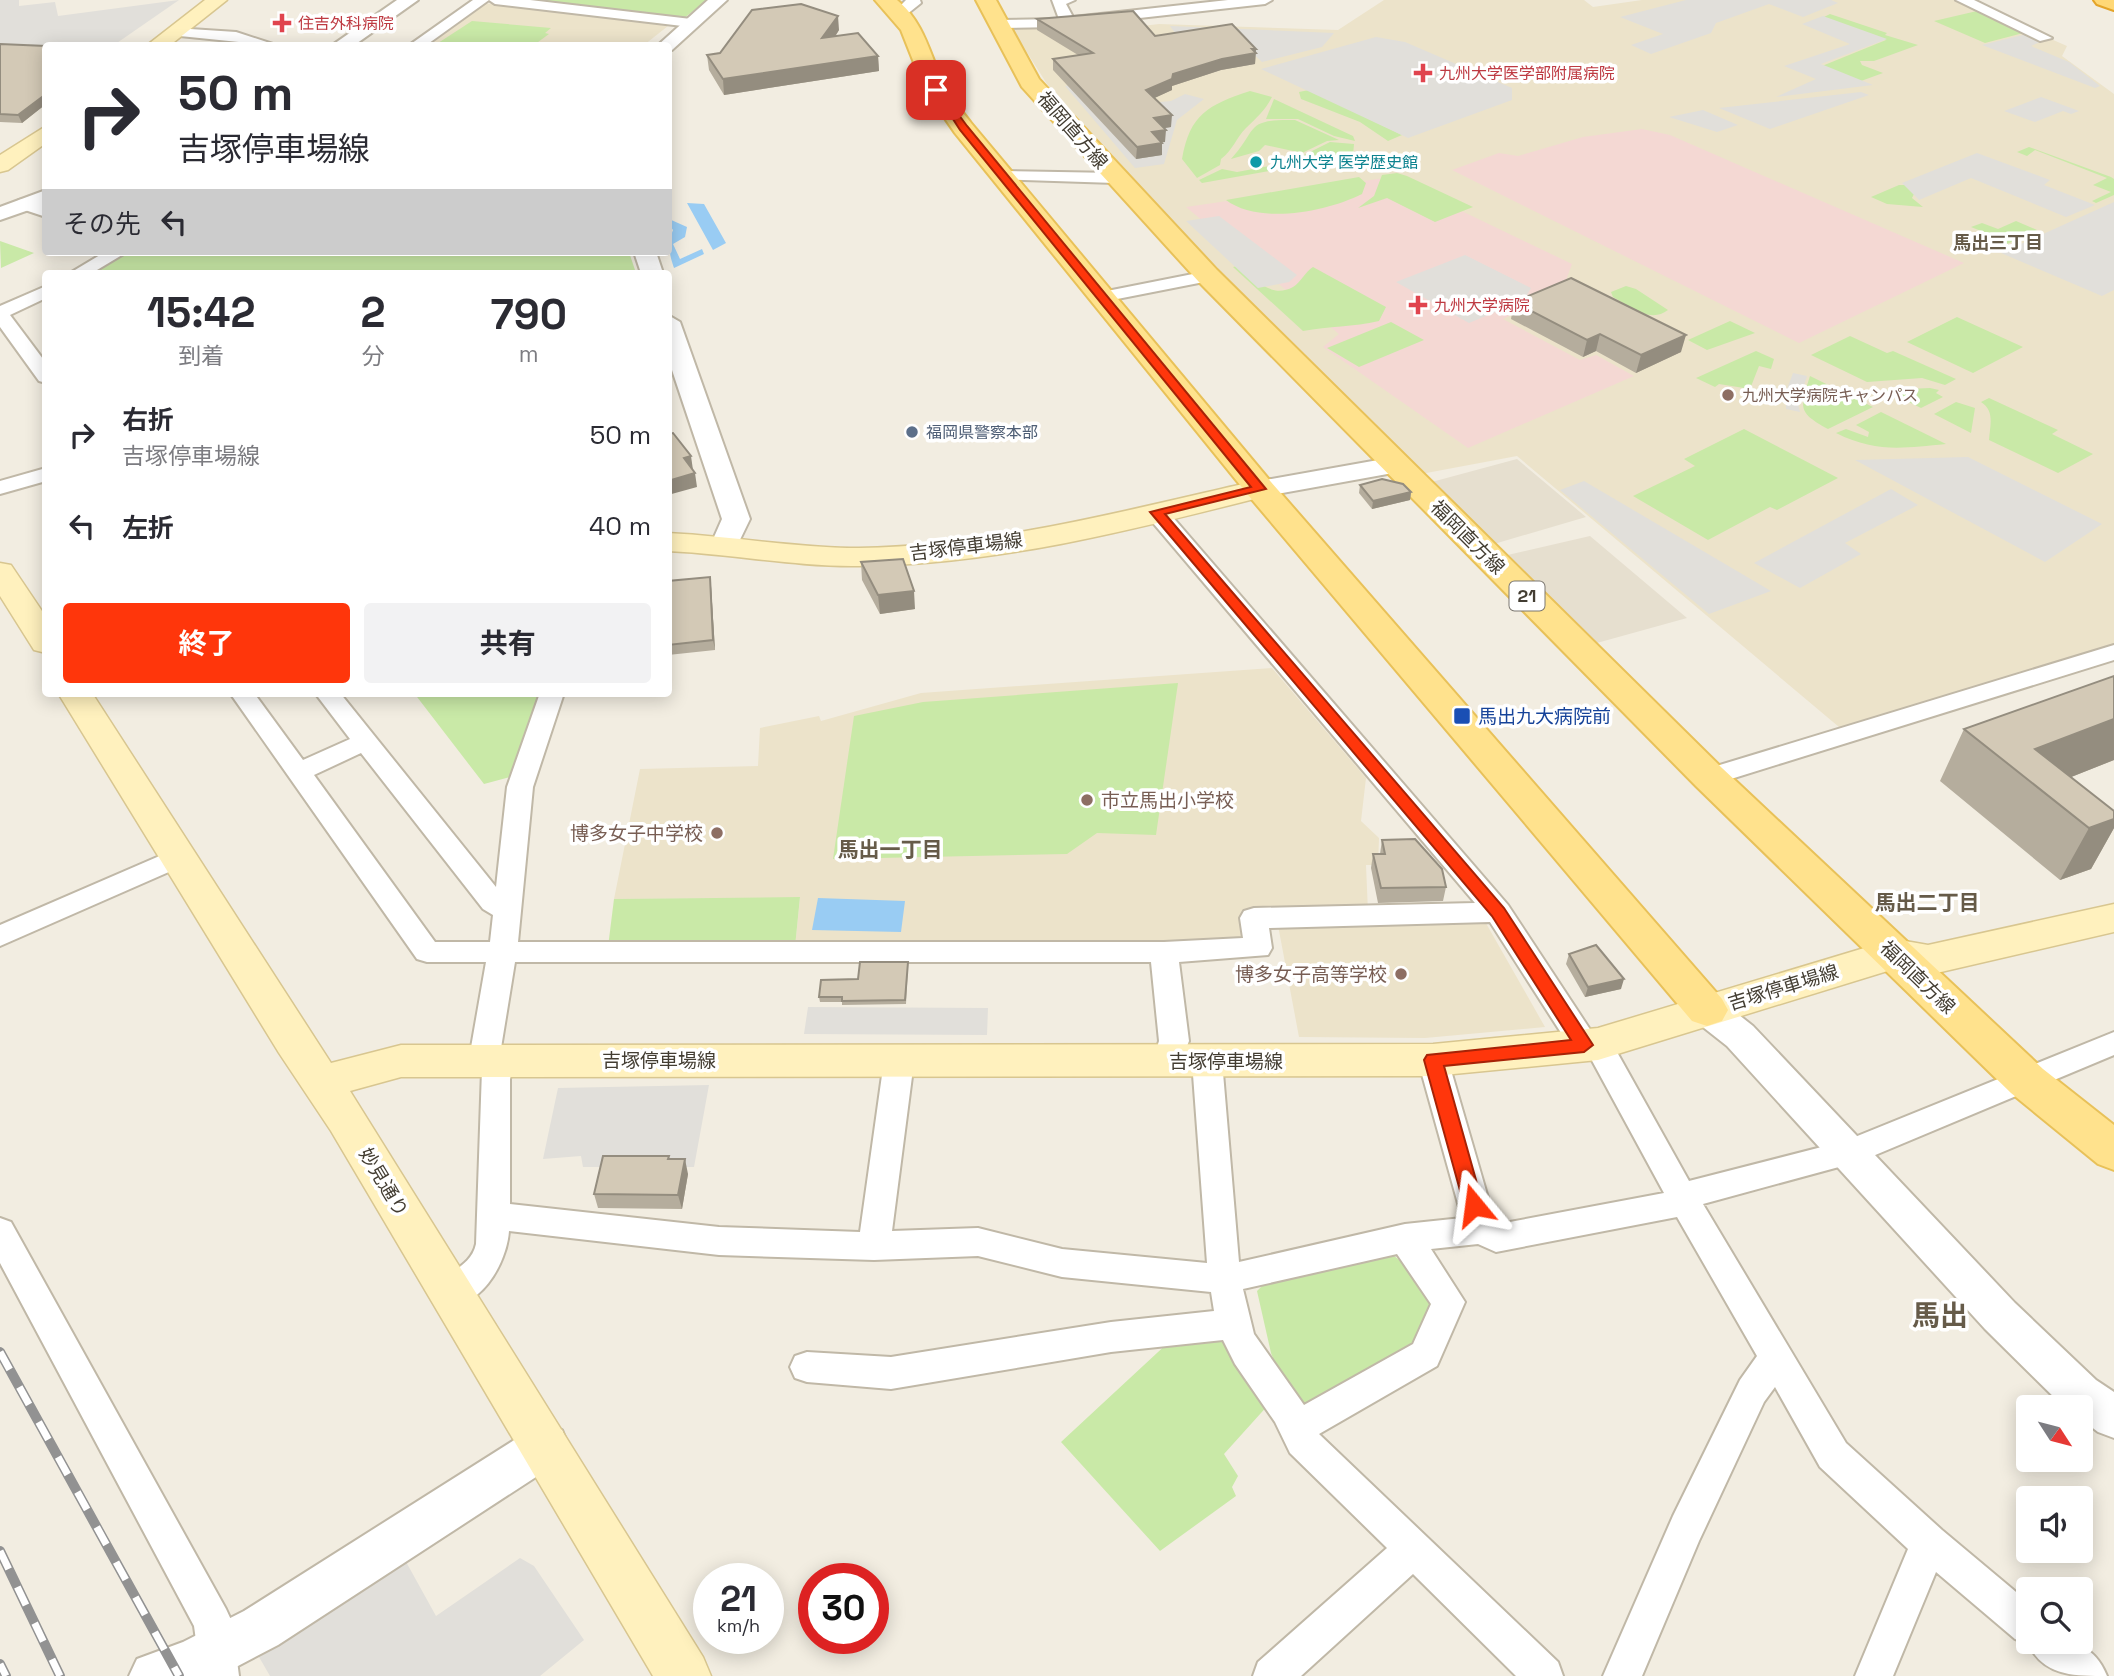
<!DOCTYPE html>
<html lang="ja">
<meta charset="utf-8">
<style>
body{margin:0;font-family:"Space Grotesk","Noto Sans JP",sans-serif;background:#f2f2f3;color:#2b2b33;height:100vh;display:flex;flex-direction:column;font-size:26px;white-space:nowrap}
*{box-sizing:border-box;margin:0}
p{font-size:23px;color:#7c7c81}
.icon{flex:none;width:38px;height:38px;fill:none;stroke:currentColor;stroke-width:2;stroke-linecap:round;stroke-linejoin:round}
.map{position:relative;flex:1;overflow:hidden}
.drawer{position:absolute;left:42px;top:270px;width:630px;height:427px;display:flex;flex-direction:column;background:#fff;border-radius:7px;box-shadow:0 4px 18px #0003}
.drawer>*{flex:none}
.top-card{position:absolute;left:42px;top:42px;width:630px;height:214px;border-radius:7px;box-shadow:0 4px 18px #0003;background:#fff;color:#2b2b33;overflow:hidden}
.needle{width:46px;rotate:126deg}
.fabs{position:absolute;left:2016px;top:1395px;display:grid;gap:14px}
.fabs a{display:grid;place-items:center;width:77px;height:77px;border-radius:7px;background:#fff;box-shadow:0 4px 18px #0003;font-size:35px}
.speed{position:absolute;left:693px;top:1563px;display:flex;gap:14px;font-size:35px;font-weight:700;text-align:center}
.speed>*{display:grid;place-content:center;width:91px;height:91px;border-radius:50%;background:#fff;box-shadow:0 4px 18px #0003;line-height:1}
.speed small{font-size:18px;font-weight:400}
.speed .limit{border:10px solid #d22;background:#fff;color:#111}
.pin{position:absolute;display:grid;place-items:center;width:60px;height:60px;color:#fff;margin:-30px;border-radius:14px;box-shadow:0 4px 10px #0006}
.me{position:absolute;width:77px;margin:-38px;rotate:344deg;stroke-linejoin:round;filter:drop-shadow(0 0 5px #0008)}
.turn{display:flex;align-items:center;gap:24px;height:147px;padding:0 21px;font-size:32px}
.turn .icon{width:91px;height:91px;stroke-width:2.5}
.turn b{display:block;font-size:49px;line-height:60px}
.then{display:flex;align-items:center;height:66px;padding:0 21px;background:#0003;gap:14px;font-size:26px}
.eta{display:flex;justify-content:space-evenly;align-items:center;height:119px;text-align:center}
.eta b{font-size:42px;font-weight:700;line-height:49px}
.primary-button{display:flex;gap:14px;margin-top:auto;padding:14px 21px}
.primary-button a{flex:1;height:80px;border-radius:7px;background:#ff360b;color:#fff;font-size:28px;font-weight:700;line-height:80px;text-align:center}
.primary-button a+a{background:#f2f2f3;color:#2b2b33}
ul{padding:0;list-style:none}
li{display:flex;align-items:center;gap:21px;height:91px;padding:0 21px}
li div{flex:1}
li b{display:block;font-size:26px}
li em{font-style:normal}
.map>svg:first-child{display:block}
</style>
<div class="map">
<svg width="2114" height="1676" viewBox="0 0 2114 1676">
<rect width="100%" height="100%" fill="#f2ede1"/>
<path fill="#e6dfcf" d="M1517,459L1586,517L1494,544L1428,483Z
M1590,536L1687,618L1586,646L1499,557Z"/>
<path fill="#ece3ca" d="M1384,0H1584L1593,7L1642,0H1962L2067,46L2062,56L2114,94V648L1848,730L1839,727L1517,456L1421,474L1284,340L1103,150L1047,84L1011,27L1061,24L1093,32L1159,24L1338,30Z
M483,3L565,11L668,26L644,45L420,46Z
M1272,668L1366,778L1361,821L1379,838L1378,865H1366L1368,912L1247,916L1246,944L795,947L800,898L614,899L640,769L758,766L760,728L819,716L821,721L921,693Z
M1483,918L1545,1027L1425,1038L1299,1037L1277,920Z"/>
<path fill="#f4d8d3" d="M1642,129L1670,135L1964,263L1799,343L1452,170L1499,153L1518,156L1583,137Z
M1391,177L1572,264L1562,291L1503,319L1580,360L1596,355L1634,376L1468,448L1323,347L1339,334L1186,207Z"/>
<path fill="#c9e9a7" d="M532,0H707L683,19Z
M1977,11L2027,32L1985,43L1934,21Z
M1830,14L1887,33L1885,35L1918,45L1874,61H1860L1862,65L1883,73L1861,81L1822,66L1886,40L1849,27L1818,20Z
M472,21L551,28L545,33L549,34L534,45H435Z
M1309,90L1402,135L1388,141L1360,122L1301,99L1299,92Z
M1250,91L1272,97C1264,112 1257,117 1246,128C1236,138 1233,150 1221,159L1220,165L1197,178L1182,159C1190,114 1208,105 1250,91Z
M1274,99L1353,136L1355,141L1334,136L1298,119H1266Z
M1295,120L1339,140L1327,141L1302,153L1265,145L1259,151L1231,159C1259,128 1244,119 1295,120Z
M1330,142L1354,144L1353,156L1202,183L1199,180L1222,169L1237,172L1290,162Z
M2029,147L2111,177L2114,179V195L2096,203L2092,201L2111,192L2093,185L2107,178L2035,150L2027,156L2017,152Z
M1397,173L1407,176L1473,207L1435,222L1387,198L1358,208L1374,196L1382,175Z
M1359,177L1366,183L1362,194C1326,212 1259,225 1226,200Z
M1899,185H1905L1914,194L1912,198L1923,207L1887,204L1871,197Z
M2016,221L2037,230L1994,250L1984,246L1988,244L1984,242L1988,239L1976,234L1981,231L1971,227L1982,223L1998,229Z
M0,241L34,253L1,268Z
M130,252H629L636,273H92Z
M1240,265C1254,279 1271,299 1293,287C1301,282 1305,272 1313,267L1386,307L1379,321C1353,327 1329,326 1303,331L1233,267Z
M1626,286L1636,289L1668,310C1650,324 1630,306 1613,297L1611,292Z
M1957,317L2023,347L1973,373L1907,342Z
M1730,321L1755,333L1707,350L1688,340Z
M1391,322L1424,340L1359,367L1327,348Z
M1850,336L1887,353L1893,351L1956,379L1945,385L1922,378L1867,382L1811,355Z
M1756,351L1774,359L1771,369L1759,366L1750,389L1719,384L1715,387L1696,378Z
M1810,376L1873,407L1828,429C1797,412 1800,408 1810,376Z
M1930,388L1939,390L1936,393L1943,397L1921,408L1884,390Z
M1989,398L2058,430L2052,434L2093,454L2058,473L1989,440C1990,425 1995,411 1981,402Z
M1956,402L1975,408L1971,433L1934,414Z
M1881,412L1946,444C1903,448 1876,453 1836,433L1846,429L1868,437L1869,432L1856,425Z
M1744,429L1838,478L1777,510L1770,507L1708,540L1633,496L1695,466L1684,459Z
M1178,683L1156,835L1097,833L1067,854L833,859L854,716L923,702Z
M414,693H542L510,777L484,784Z
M800,897L795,947H608L614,899Z
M1390,1253L1409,1267L1440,1303L1420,1350L1307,1413L1287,1394L1271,1353L1257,1291L1262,1286Z
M1171,1340L1228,1341L1270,1403L1224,1454L1238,1476L1232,1487L1236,1496L1160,1551L1061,1442Z"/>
<path fill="#e1dfda" d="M0,0H19V6L55,2L58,16L179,0L114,45L66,44L0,49Z
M1686,0H1831L1838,3L1803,17L1769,4L1716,23L1711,33L1651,54L1631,45L1663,34L1620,17Z
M1823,16L1887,39L1821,64L1873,85L1776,97L1816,79L1784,66L1850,44L1802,24Z
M1170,26L1334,33L1322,47L1262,62L1232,34L1144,40L1175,33Z
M2031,33L2045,40L2031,46L2069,62L2100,86L2095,88L1982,45Z
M1376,37L1405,42L1512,88V100L1408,138L1261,69Z
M1112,76L1150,103L1171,101L1185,94L1204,99L1177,120L1164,164L1135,168L1065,86Z
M1861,92L1869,95L1770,129L1719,108Z
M2041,97L2071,108L2079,111L2071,114L2063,111L2035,122L2004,111Z
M1703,110L1738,125L1717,132L1669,117Z
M1977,153L2050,180L2044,185L2095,205L2066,217L1971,178L1919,200L1902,183Z
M2114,202V290L2102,296L2001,253Z
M1219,216L1297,275L1289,282L1258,288L1186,221Z
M1465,255L1531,288L1524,300L1469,323L1396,282Z
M1793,373L1807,376L1798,404L1800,412L1786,409V402H1782Z
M1968,457L2102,524L2045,562L1855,460Z
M1584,481L1771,591L1709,614L1560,490Z
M1891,489L1918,505L1845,543L1861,554L1800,588L1754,563Z
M808,1007L988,1008L987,1035L804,1034Z
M709,1085L694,1167H583L581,1156L543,1159L558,1088Z
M520,1558L534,1566L584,1640L540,1676H270L259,1657L405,1560L436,1616Z"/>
<path fill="#99ccf3" d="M687,203L704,204L726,243L713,250Z
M669,219L687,227L685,237L673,244L680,259L702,249L704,254L674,268C669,253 667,244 673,230L669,225Z
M818,898L905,901L901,932L812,930Z"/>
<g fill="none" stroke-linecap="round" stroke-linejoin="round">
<g stroke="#c0b8a7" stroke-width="4">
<path id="minor" d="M473,0H530L691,19L698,23L691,27L495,4L489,0L425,46H408Z
M906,0H920L921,3L906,15H896L894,12Z
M1052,0H1075L1066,4L1073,17L1228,0H1272L1265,4L1059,27L999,28L992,24L999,20L1059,19Z
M1956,0H1974L2052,38L2040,41Z
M175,28L236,32L279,46L170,35V29Z
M1003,171L1115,173L1123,178L1115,183L997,179L995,176Z
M25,199L46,206V217L19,208L17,204L19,200Z
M105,252H127L92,273H70Z
M1208,271L1214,272L1217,276L1214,280L1102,302L1093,297L1102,292Z
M46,286V298L10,315L46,363V383L39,381L0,327V306Z
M46,468V481L0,494V481Z
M1156,506L1164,507L1508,905L1593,1034L1608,1036L1689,1181L1845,1141L2114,1032V1055L1861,1161L1703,1204L1846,1443L1942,1530L2028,1602V1642C2064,1642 2091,1637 2107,1676C2074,1676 2044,1676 2029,1645L2015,1639L1936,1572L1893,1676H1855L1908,1549L1820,1467L1775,1387L1764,1402L1699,1541L1642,1676H1603L1673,1516L1740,1380L1757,1356L1677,1217L1496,1252L1478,1244L1431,1249L1465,1302L1437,1366L1319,1434L1558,1662L1563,1676H1516L1413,1574L1301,1676H1253L1258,1662L1387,1548L1290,1453L1275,1422L1235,1364L1223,1340L1111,1352L891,1389L807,1382L795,1378L790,1367L795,1356L807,1352L891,1357L1111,1322L1214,1311L1211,1292L1062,1277L978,1256L874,1260L719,1255L509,1231C507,1263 478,1316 439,1302L434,1292C444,1271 471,1268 476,1244L482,1070L474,1067L469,1059L486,962H427L417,959L230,693H254L303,760L350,739L315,693H340L496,887L507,787L540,693H564L533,787L518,942H1164L1243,938L1240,918L1244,911L1254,908L1475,903L1148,517L1145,512L1148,507ZM361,753L483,909L493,915L490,942H435L314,775ZM1490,922L1574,1053L1589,1055L1664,1193L1499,1224L1495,1222L1448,1060L1443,1052L1433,1048L1423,1052L1418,1060L1462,1218L1405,1224L1239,1262L1222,1061L1217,1053L1207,1049L1197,1053L1192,1061L1207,1263L1062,1249L978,1228L892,1231L914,1061L909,1053L899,1049L889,1053L884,1061L860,1232L719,1227L510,1204V1079L515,1059L510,1051L501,1048L515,962H1151L1159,1041L1153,1060L1158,1068L1168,1072L1178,1068L1189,1041L1179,962L1268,955L1272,948L1269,928ZM1397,1254L1431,1304L1413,1344L1304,1405L1254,1334L1243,1289Z
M2114,645V660L1718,783L1709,785L1700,783L1696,777L1700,771Z
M178,848L187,850L191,857L187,864L0,946V925Z
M0,1218L11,1222L226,1609L232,1622L239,1676H201L194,1626L0,1263Z"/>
</g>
<g stroke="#c0b8a7" stroke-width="4">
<path id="tertiary" d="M397,0H418L353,46H331Z
M708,0H727L672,50L668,51V46H657Z
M46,190V204L0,220V207Z
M634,252H656L663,273H641Z
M668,315L680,322L750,519L735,550H715L711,544L722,519L668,358Z
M1395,457L1404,459L1408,465L1404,471L1260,497L1251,495L1247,489L1251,483L1260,481Z
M1707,996L1720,1000L1753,1026L2015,1303L2096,1380L2114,1392V1438L2098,1432L2081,1419V1407H2064L1985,1329L1727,1046L1694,1020L1689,1010L1694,1000Z
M546,1424L562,1430L568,1445L562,1460L278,1645L219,1676H129L137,1659L183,1642L244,1611L530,1430Z"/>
</g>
<g stroke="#d8c690" stroke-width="3">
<path id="secondary" d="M205,0H227L169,46H146Z
M46,126V143L8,170L0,172V155Z
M1260,480L1270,483L1275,489L1270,495C1136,529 998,565 859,566C795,567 732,554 668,551V533C732,536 795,548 859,548C995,546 1128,510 1260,480Z
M0,563L11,565L46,617V653L34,650L0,596Z
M58,693H92L331,1063L401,1045L1433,1044L1598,1028L1894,939L1928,945L2114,904V932L1928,975L1894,969L1598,1060L1433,1076L401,1077L350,1091L703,1657L711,1676H653L331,1131L279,1053Z"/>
</g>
<g stroke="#e8c159" stroke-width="4">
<path id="primary" d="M875,0H897C925,23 930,56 945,87C952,100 962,111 971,123L1271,482L1722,999L1728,1010L1722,1021L1707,1026L1692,1021L1249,496L955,133L924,88L901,30Z
M976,0H996L1039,79L1217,270L1722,768L2043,1069L2114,1125V1170L2098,1164L2011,1093L1696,786L1199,282L1022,87Z"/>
</g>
<g stroke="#e4a429" stroke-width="4">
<path id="trunk" d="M2094,0H2114V10L2097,4Z"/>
</g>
<use href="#minor" fill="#fff" fill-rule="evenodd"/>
<use href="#tertiary" fill="#fff" fill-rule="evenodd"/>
<use href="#secondary" fill="#fff1be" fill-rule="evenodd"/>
<use href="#primary" fill="#ffe28d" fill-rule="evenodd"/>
<use href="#trunk" fill="#ffd876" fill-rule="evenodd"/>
<g stroke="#929292" stroke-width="10">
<path id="rail" d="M0,1352L179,1676
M0,1551L60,1676
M0,1664L6,1676"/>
</g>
<use href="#rail" stroke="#fff" stroke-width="7" stroke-dasharray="20" stroke-linecap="butt"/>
</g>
<path fill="#b5ad9d" d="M1037,19L1256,49L1255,64L1221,70L1172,86V90L1154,98L1171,127L1164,128L1165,142H1161L1162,155L1136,159L1053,70V59L1078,55L1037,30Z
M839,30L835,37L878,56L879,71L724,95L709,70L707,55Z
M0,44L46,46V104L22,123L0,122Z
M1514,302L1681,352L1636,373L1596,351L1583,357L1511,319Z
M1360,485L1411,492L1410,500L1372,509L1359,493Z
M861,562L915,609L880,614L862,580Z
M668,581L711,586L715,650L668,655Z
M2114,676V760L2071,777L2114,811V828L2091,869L2060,880L1940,781L1964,729Z
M1382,840L1446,887L1443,901L1378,903L1371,868L1373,854H1380Z
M1569,954L1621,989L1585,997L1566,964Z
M908,967L906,1004L842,1005V1002H820L819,997L858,979Z
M670,1159L688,1174L682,1209L598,1208L594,1194Z"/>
<path fill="#948d7f" d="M838,16L839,30L824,53L822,38Z
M1252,49H1256L1255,64L1221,70L1172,86V90L1146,102V90L1173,74Z
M878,56L879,71L724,95L723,79Z
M46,94V104L22,123L18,115Z
M1172,115L1171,127L1153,130L1154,118Z
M1166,130L1165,142L1151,144L1152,132Z
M1162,143V155L1136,159L1137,147Z
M1600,334L1596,351L1583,357L1587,340Z
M1686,335L1681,352L1636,373L1641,355Z
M691,456L693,470L684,458Z
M695,473L697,487L668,495V481Z
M1411,492L1410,500L1372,509L1373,501Z
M710,577L711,586L715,650L713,640Z
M914,591L915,609L880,614L878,595Z
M2114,719V760L2041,789L2035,749Z
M2114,819V828L2091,869L2060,880L2089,828Z
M1624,979L1621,989L1585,997L1588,987Z
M685,1159L688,1174L682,1209L678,1195Z"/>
<path fill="#d3c9b6" stroke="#948d7f" stroke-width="2" d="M801,4L838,16L822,38L858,33L878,56L723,79L707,55L720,53L752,10Z
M1133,11L1155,36L1232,24L1256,49H1252L1256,53L1222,59L1173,74L1172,79L1146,90L1172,115L1154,118L1166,130L1152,132L1162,143L1137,147L1053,59L1093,53L1037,19Z
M0,44L46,46V94L18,115L0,114Z
M1571,278L1686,335L1641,355L1600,334L1587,340L1514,302Z
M673,433L691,456L684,458L695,473L668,481V434Z
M1382,479L1403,484L1411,492L1373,501L1360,485Z
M903,559L914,591L878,595L861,562Z
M710,577L713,640L668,645V581Z
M2114,676V719L2035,749L2114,811V819L2089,828L1964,729Z
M1415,839L1442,869L1446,887L1381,888L1373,854H1385L1382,840Z
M1596,945L1624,979L1588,987L1569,954Z
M860,962H908L905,1000L842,1001V997H819L821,980L858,979Z
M603,1156H669L668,1159H685L678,1195L594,1194Z"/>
<path fill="#ff360b" stroke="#a62307" stroke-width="2" d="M933,88H939L967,126L1266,489L1165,514L1504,908L1593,1045L1584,1052L1444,1066L1483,1205L1480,1211H1467L1464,1205L1424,1060L1427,1055L1571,1040L1492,916L1150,512L1251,487L960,130Z"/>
<g fill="#e0444e" stroke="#fff" stroke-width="2.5">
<path d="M278.5 12.5h7v7h7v7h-7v7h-7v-7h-7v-7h7z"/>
<path d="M1419.5 62.5h7v7h7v7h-7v7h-7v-7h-7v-7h7z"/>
<path d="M1414.5 294.5h7v7h7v7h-7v7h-7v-7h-7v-7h7z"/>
</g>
<circle fill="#0f9aa8" stroke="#fff" stroke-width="2.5" cx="1256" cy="162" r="7"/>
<g fill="#8d6e63" stroke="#fff" stroke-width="2.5">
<circle cx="1728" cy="395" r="7"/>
<circle cx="1087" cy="800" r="7"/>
<circle cx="717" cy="833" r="7"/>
<circle cx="1401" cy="974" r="7"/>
</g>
<circle fill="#5c6f8a" stroke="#fff" stroke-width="2.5" cx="912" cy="432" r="7"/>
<rect fill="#1a4fb4" stroke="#fff" stroke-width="2.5" x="1453" y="707" width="18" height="18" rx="3.5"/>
<g text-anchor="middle" stroke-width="7" stroke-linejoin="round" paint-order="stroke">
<g font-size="16" fill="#be3a42" stroke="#fff" text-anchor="start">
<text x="298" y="29">住吉外科病院</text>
<text x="1439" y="79">九州大学医学部附属病院</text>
<text x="1434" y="311">九州大学病院</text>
</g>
<g font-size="16" fill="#0d838f" stroke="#fff" text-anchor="start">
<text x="1270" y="168">九州大学 医学歴史館</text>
</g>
<g font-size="16" fill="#785e54" stroke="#fff" text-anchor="start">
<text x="1742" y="401">九州大学病院キャンパス</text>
</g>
<g font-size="16" fill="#4e5e75" stroke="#fff" text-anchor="start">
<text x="926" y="438">福岡県警察本部</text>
</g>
<g font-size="18" font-weight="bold" fill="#665b49" stroke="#fff">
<text x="1998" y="249">馬出三丁目</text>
</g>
<rect fill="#fff" stroke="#7b7770" stroke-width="2" x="1509.5" y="581.5" width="35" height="29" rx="5"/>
<g font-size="18" font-weight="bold" fill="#433d32">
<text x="1527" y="602">21</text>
</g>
<g font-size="19" fill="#433d32" stroke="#fff">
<text transform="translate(1073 130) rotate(49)" y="7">福岡直方線</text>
<text transform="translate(1468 537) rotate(45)" y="7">福岡直方線</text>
<text transform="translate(966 546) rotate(-7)" y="7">吉塚停車場線</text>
<text transform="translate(1918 977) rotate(44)" y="7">福岡直方線</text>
<text transform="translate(1783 987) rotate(-17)" y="7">吉塚停車場線</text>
<text x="659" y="1067">吉塚停車場線</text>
<text x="1226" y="1068">吉塚停車場線</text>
<text transform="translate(384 1182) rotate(59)" y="7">妙見通り</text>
</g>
<g font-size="19" fill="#164399" stroke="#fff" text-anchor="start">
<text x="1478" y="723">馬出九大病院前</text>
</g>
<g font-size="19" fill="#785e54" stroke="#fff" text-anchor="end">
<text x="1101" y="807" text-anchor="start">市立馬出小学校</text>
<text x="703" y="840">博多女子中学校</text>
<text x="1387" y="981">博多女子高等学校</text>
</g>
<g font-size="21" font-weight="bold" fill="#665b49" stroke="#fff">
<text x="890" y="857">馬出一丁目</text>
<text x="1927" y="910">馬出二丁目</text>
</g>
<g font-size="28" font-weight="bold" fill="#665b49" stroke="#fff">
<text x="1940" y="1325">馬出</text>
</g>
</g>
</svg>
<div class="fabs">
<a><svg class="needle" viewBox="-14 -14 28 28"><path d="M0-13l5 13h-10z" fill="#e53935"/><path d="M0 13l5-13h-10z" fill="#7c7c81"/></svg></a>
<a><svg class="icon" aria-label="sound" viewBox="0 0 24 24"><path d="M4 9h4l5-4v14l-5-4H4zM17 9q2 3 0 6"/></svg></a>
<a><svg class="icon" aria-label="search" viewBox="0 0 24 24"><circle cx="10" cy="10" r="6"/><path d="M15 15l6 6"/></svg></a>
</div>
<div class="speed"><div>21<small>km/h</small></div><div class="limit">30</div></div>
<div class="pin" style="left:936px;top:90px;background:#d93025"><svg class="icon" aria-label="arrive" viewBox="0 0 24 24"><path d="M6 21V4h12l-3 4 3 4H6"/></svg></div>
<svg class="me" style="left:1474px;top:1205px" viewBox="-20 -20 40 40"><path d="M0-17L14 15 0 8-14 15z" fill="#ff360b" stroke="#fff" stroke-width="4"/></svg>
<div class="top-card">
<div class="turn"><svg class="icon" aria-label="right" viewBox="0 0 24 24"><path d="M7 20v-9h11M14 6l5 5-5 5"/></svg><div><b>50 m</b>吉塚停車場線</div></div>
<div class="then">その先<svg class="icon" aria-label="left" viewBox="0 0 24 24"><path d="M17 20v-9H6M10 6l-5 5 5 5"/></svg></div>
</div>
<section class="drawer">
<div class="eta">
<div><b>15:42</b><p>到着</p></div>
<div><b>2</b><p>分</p></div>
<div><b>790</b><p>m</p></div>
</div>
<ul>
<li><svg class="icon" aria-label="right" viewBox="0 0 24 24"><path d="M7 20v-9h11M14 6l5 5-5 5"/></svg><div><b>右折</b><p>吉塚停車場線</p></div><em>50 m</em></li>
<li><svg class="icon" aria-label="left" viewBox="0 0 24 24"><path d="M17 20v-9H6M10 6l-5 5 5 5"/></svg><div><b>左折</b></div><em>40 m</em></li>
</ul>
<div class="primary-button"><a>終了</a><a>共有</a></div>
</section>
</div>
